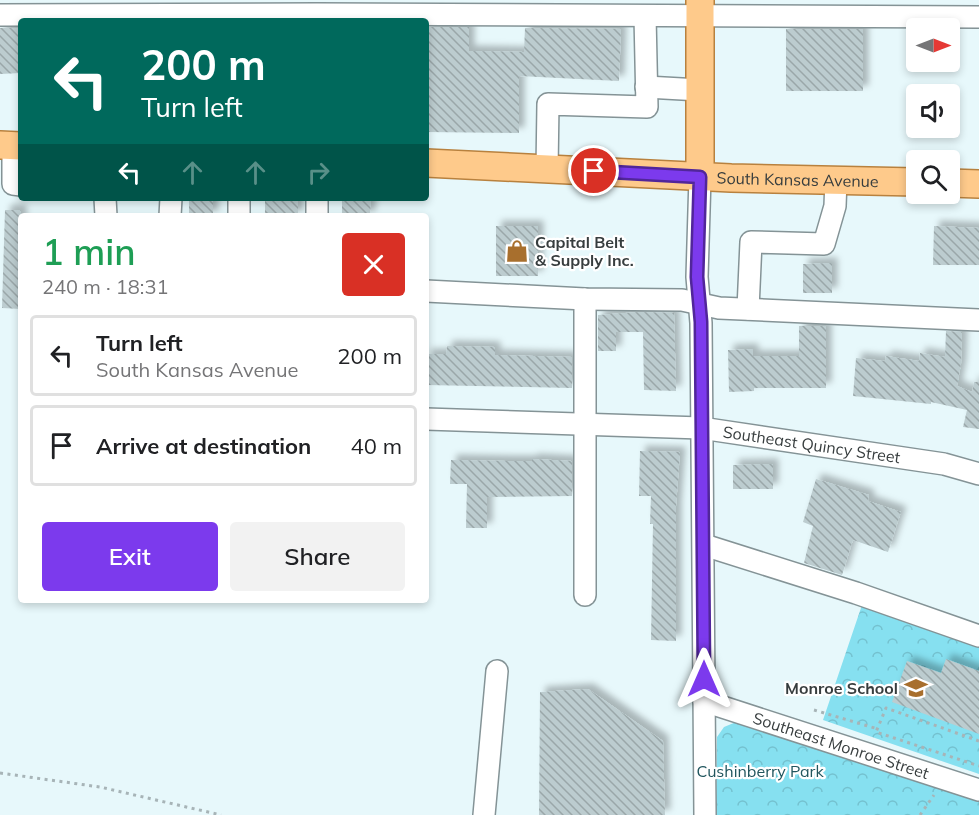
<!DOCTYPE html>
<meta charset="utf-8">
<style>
body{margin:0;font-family:Mulish,sans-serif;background:#f2f2f2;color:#202124;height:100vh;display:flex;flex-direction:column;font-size:22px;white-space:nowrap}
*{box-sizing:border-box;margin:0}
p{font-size:20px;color:#757577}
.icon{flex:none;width:33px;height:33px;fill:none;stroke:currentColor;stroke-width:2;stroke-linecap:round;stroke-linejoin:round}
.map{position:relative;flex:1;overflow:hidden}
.side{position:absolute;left:18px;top:213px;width:411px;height:390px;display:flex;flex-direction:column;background:#fff;border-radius:6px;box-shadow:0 3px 9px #0003}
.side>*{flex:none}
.top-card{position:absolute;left:18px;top:18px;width:411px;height:183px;border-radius:6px;box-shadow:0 3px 9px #0003;background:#00695c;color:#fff;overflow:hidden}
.needle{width:39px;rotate:90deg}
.buttons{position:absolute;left:906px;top:18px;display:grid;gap:12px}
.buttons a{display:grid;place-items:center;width:54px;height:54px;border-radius:6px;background:#fff;box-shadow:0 3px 9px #0003;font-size:30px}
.pin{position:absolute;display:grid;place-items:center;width:51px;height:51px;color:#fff;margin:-26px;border:3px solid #fff;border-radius:50%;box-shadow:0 2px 6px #0007}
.me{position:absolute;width:66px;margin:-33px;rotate:0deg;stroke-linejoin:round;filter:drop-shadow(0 0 4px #0008)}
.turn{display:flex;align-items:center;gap:21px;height:126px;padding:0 24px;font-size:27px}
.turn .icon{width:78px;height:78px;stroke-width:2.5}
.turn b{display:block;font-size:42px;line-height:51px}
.lanes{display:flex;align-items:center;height:57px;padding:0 24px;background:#0003;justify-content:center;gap:30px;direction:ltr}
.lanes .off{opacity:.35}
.round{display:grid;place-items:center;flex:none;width:63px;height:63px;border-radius:6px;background:#f2f2f2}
.summary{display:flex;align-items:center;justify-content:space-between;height:102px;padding:0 24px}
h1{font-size:36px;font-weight:600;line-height:45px;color:#1e9e55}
.primary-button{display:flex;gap:12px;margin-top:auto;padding:12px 24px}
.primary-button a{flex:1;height:69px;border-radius:6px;background:#7c3aed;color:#fff;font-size:24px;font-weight:600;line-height:69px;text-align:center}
.primary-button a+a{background:#f2f2f2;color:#202124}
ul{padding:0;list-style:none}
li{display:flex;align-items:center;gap:18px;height:81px;margin:0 12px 9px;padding:0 12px;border:3px solid #e0e0e0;border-radius:6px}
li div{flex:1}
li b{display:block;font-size:22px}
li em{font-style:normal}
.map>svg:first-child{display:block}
</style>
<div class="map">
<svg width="979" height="815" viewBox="0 0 979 815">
<defs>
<pattern id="park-crowns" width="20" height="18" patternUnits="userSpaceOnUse" patternTransform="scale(1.5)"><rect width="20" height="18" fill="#86e0f0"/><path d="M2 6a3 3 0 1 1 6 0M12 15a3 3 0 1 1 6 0" fill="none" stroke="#74c1cf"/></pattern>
<pattern id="building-back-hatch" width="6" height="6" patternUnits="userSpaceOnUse" patternTransform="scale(1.5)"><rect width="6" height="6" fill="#bccccf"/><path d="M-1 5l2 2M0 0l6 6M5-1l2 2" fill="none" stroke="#9aa7a9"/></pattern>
<filter id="shadow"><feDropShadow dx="5.5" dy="-5.5" stdDeviation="3" flood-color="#0004"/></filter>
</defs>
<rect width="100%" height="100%" fill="#e7f8fb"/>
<path fill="url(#park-crowns)" d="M863,602L979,642V774L823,720Z
M741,720L979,798V815H716L717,737L724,727Z"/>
<path fill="url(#building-back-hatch)" filter="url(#shadow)" d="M426,27H469V51L524,52L525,28L621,29L619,81L519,76V133L426,132Z
M0,28H21V73L0,74Z
M786,29H863V91H786Z
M189,198H213V216H189Z
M265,198H298V216H265Z
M342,200L371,201L370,216H342Z
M5,210H21V309L2,308Z
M496,226H538V276H496Z
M934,226L979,228V265H933Z
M832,263V293H803V264Z
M639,312L674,313L676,391L644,390L643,332H616V351H598V315Z
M799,326H826V388H754V391L729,392L728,350L753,349V356H799Z
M946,331L962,332L961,364L957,386L972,392L974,382H979V429L963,427L967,410L931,402V404L853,396L856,358L885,361L886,356L919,361L920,353L945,357Z
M447,346L495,347V355L572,357V388L426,385V354H446Z
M640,451L680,452L676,506V641L651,640L653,524H650L651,496H639Z
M532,459L572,461V496L487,497V528H466L467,484H450L451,460L506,461H532Z
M773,464V489H733V465Z
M816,479L869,495L868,501L901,512L888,552L853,540L842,575L804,563L813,526L803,522Z
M946,659L979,671V734L892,702L907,661L941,673Z
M588,689L663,741L665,815H539L540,692Z"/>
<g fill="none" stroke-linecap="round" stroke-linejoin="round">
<g stroke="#849396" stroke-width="24">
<g id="minor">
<path d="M0,15L317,14L979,17"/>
<path d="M646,87L700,90"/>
<path d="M13,146V184L21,185"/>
<path d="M547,169L548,104L647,107L645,16"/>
<path d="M700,177L697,277L701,323L705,815"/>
<path d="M105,198L106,216"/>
<path d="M170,216L171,198"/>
<path d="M239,216V198"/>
<path d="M317,216V198"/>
<path d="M426,291L585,299L682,300L719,308L979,320"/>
<path d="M585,299V595"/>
<path d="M748,309L751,242L824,244L835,206L836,180"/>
<path id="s1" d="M426,419L701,428L944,464L979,474"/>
<path d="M704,545L856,593L979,636"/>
<path id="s2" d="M704,701L979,790"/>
<path d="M484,815L497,671"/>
</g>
</g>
<g stroke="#b8813e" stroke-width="30">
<g id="major">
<path d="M700,0V177"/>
<path d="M0,145L21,146"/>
<path id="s3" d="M426,163L731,178L916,182"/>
<path d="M950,183L979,184"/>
</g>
</g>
<path stroke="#a7b4b7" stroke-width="3" stroke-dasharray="3 4.5" stroke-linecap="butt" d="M814,710L878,729
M979,741L886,708L876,732L979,766
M0,773L100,787L221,815
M920,815L934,795"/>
<use href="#minor" stroke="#fff" stroke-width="21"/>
<use href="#major" stroke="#feca8b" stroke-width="27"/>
</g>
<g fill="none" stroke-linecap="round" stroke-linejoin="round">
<g stroke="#51269a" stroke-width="15">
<path id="route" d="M594,171L700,177L697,277L701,322L704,679"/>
</g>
<use href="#route" stroke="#7c3aed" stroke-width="10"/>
</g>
<defs>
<g id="shop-bare" transform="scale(1.8)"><path d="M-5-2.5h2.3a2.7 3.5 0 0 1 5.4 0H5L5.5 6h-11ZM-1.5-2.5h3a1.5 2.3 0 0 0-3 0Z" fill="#a86f2d" stroke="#fff" stroke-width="2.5" paint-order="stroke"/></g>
<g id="school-bare" transform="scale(1.8)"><path d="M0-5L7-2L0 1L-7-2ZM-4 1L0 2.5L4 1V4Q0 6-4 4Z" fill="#a86f2d" stroke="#fff" stroke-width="2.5" paint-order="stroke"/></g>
</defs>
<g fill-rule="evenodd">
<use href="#shop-bare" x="517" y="251"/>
<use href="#school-bare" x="916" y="688"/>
</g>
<g text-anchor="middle" stroke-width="4.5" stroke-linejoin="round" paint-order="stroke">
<g font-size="16" fill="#373d3e" stroke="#fff">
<text dy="6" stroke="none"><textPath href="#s3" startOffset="372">South Kansas Avenue</textPath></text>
<text dy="6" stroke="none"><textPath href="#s1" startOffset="387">Southeast Quincy Street</textPath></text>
<text dy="6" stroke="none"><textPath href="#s2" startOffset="144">Southeast Monroe Street</textPath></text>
</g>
<g font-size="16" font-weight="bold" fill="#373d3e" stroke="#fff" text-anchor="start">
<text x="535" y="248">Capital Belt<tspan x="535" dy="18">&amp; Supply Inc.</tspan></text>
<text x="898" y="694" text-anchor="end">Monroe School</text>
</g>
<g font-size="16" fill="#21565e" stroke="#fff">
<text x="760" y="777">Cushinberry Park</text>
</g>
</g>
</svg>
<div class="buttons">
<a><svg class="needle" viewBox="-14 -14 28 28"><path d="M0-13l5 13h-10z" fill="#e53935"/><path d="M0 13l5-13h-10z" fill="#757577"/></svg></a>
<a><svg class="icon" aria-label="sound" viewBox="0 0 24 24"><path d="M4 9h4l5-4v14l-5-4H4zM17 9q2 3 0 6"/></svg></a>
<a><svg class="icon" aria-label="search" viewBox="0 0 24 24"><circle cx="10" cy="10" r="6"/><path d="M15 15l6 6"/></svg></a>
</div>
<div class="pin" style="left:594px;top:171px;background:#d93025"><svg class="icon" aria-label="arrive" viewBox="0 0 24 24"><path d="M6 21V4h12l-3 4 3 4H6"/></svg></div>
<svg class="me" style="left:704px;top:679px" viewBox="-20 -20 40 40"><path d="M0-17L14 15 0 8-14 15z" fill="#7c3aed" stroke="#fff" stroke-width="4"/></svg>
<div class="top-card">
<div class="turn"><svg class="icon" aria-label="left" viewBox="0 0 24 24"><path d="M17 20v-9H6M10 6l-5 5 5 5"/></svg><div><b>200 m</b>Turn left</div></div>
<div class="lanes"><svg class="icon" aria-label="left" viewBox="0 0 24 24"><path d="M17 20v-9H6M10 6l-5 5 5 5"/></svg><svg class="icon off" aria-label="ahead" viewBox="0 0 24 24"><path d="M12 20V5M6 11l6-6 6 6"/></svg><svg class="icon off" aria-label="ahead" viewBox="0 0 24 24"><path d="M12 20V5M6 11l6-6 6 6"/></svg><svg class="icon off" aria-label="right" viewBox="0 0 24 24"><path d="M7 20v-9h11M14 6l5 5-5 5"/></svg></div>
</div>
<section class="side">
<div class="summary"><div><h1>1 min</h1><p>240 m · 18:31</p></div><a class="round" style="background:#d93025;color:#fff"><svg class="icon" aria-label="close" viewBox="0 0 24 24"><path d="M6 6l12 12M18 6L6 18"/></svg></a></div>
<ul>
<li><svg class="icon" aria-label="left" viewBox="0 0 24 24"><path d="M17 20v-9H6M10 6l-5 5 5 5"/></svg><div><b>Turn left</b><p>South Kansas Avenue</p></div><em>200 m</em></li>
<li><svg class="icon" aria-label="arrive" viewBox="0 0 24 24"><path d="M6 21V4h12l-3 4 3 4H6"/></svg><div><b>Arrive at destination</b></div><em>40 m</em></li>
</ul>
<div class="primary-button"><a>Exit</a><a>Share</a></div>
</section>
</div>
